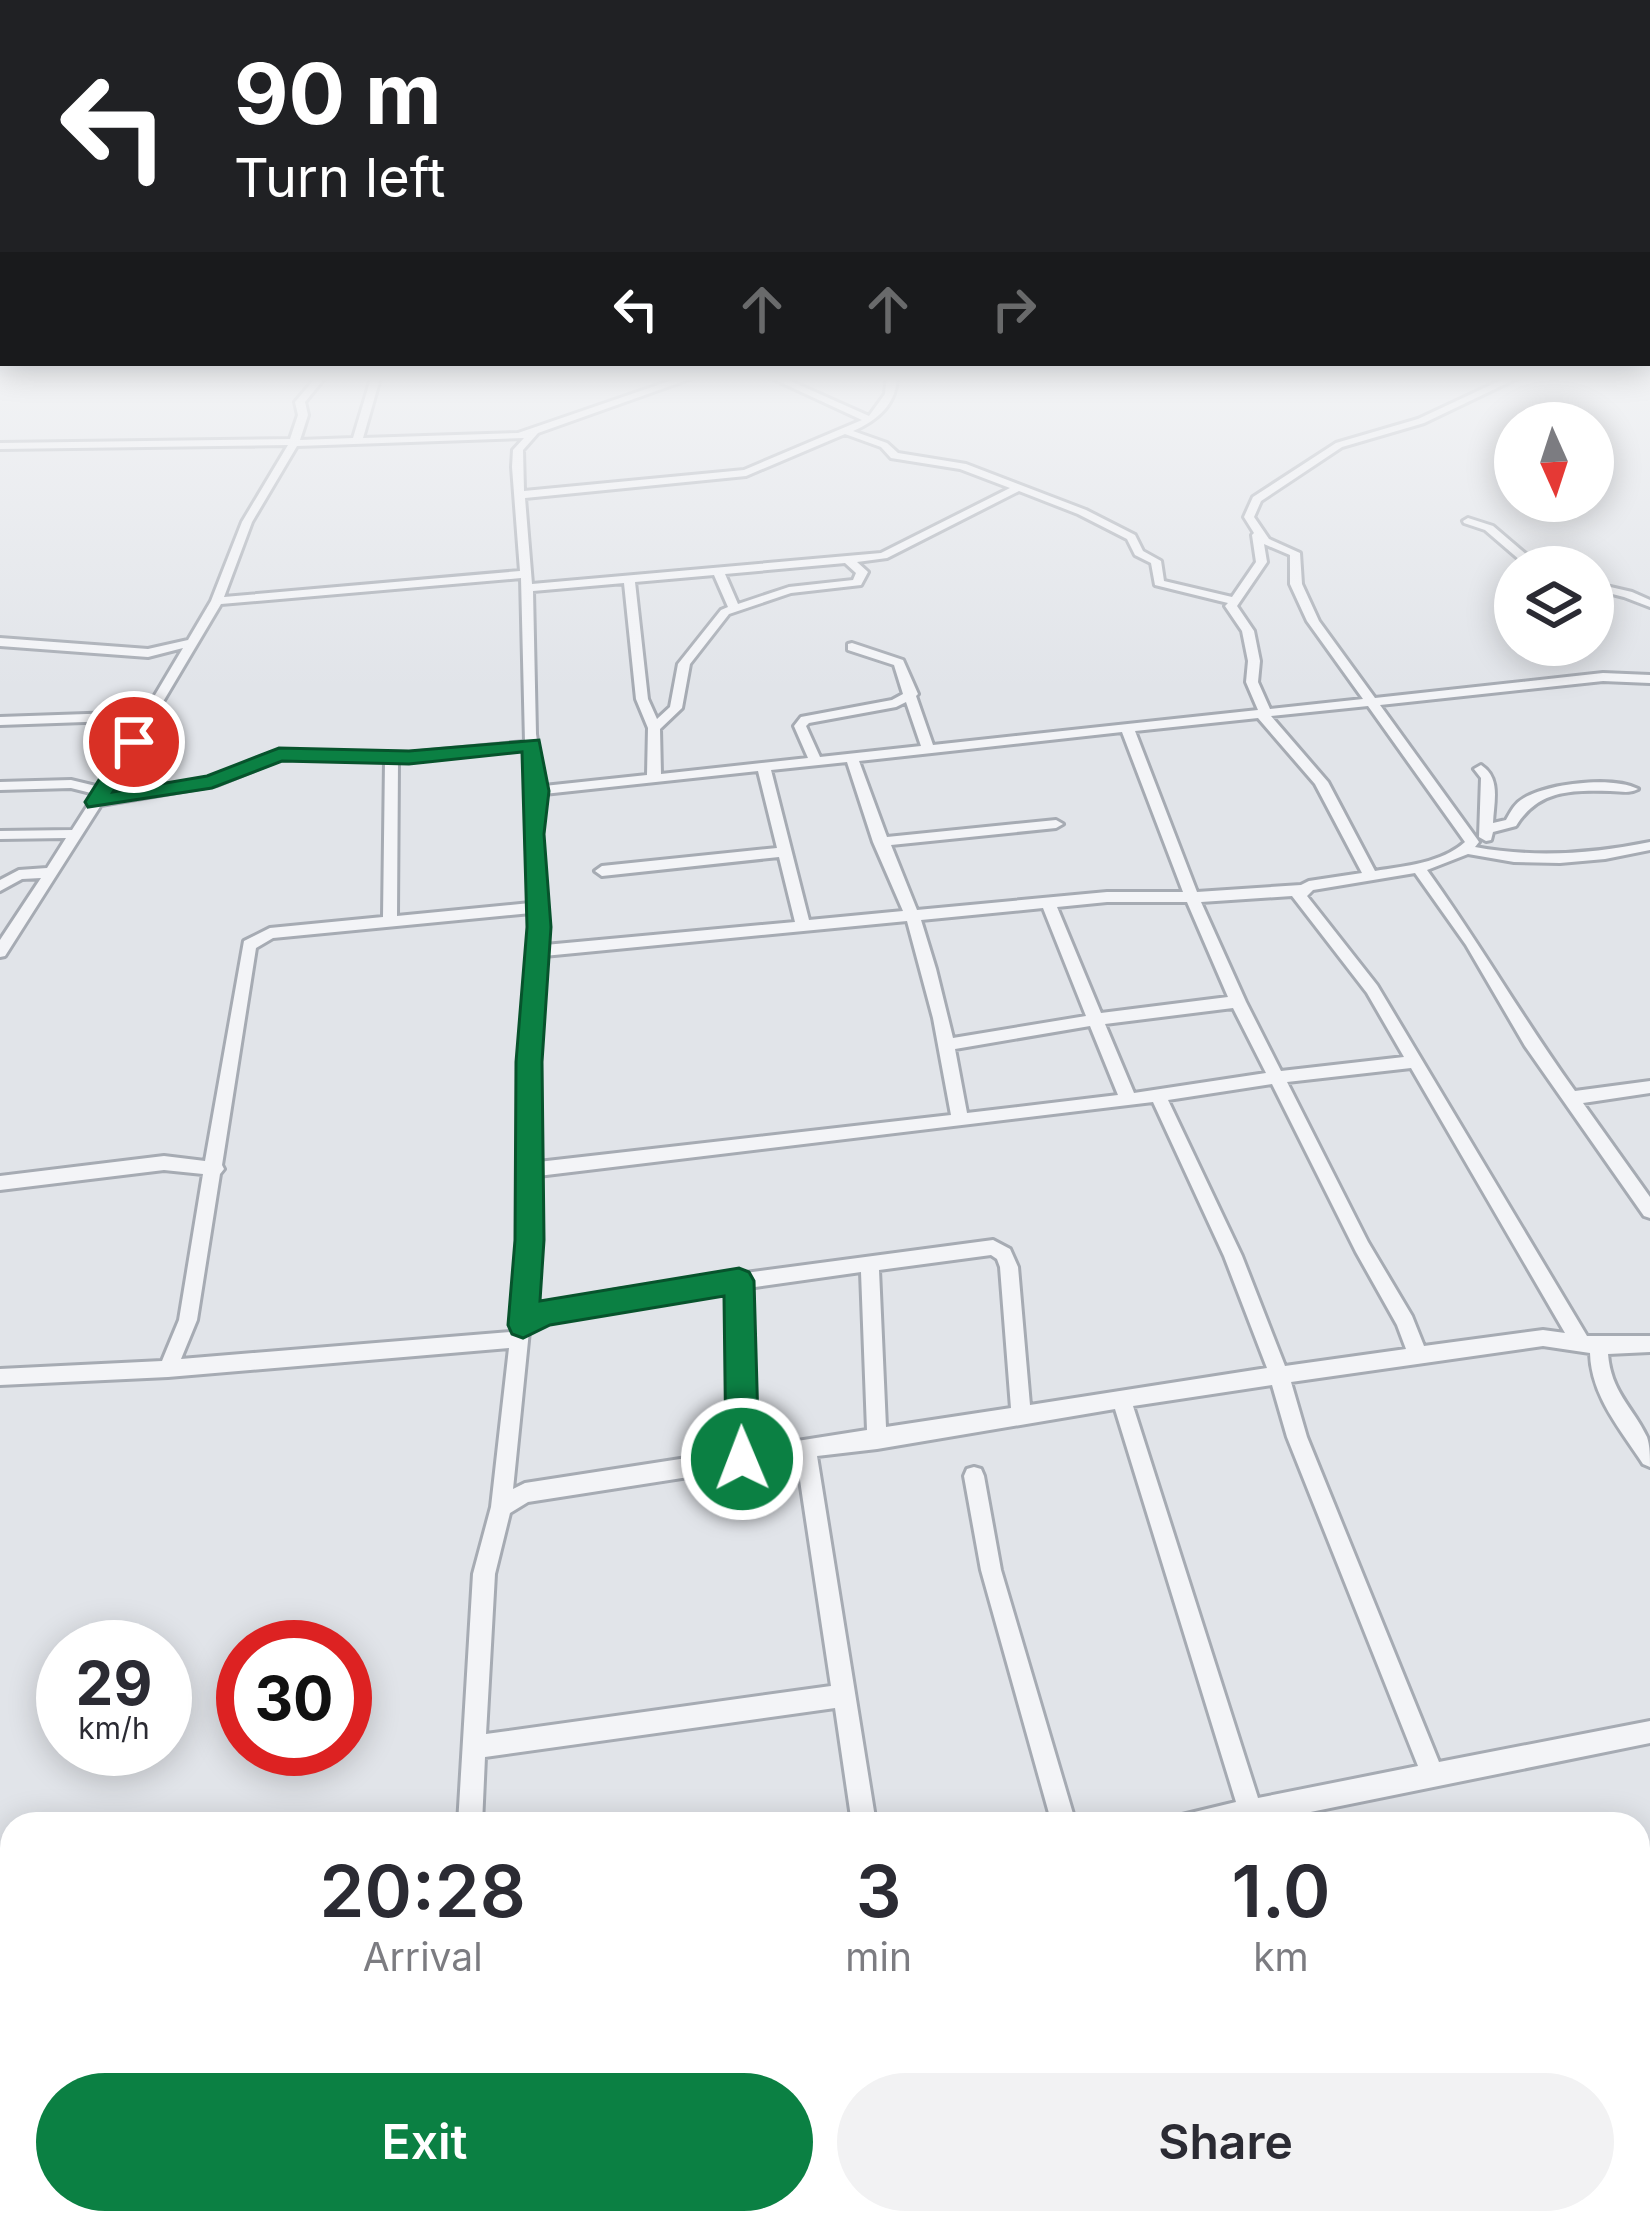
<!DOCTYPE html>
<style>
body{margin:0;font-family:Inter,sans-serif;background:#f2f2f3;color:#2b2b33;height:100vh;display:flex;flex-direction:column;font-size:45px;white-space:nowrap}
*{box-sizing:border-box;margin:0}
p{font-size:39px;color:#7c7c81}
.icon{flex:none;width:66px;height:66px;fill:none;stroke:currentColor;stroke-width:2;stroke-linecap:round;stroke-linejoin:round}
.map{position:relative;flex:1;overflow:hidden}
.details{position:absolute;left:0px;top:1812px;width:1650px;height:423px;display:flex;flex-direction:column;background:#fff;border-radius:36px 36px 0 0;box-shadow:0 6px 30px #0003}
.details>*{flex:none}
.hud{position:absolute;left:0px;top:0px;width:1650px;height:366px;box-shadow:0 6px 30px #0003;background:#202124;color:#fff;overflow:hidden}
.needle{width:78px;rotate:177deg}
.fabs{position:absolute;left:1494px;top:402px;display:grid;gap:24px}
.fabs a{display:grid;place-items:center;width:120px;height:120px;border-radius:50%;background:#fff;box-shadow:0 6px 30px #0003;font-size:60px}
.speed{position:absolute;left:36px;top:1620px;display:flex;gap:24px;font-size:60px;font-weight:700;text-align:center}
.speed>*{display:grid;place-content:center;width:156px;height:156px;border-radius:50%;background:#fff;box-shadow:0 6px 30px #0003;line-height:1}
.speed small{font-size:30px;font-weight:400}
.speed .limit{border:18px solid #d22;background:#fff;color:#111}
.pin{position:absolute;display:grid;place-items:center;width:102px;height:102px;color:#fff;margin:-51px;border:6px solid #fff;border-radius:50%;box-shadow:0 3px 12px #0007}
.me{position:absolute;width:132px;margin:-66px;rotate:359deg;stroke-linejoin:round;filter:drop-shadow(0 0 9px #0008)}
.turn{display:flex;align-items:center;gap:42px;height:252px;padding:0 36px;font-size:54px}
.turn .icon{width:156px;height:156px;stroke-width:2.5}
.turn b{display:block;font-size:84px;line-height:102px}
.lanes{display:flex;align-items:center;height:114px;padding:0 36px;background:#0003;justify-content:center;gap:60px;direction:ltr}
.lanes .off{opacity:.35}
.eta{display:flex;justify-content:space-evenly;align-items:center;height:204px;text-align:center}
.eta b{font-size:72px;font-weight:600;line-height:84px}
.cta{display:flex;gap:24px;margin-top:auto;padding:24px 36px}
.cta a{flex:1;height:138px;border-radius:72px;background:#0b8043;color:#fff;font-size:48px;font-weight:600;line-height:138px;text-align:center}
.cta a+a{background:#f2f2f3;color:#2b2b33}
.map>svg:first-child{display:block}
</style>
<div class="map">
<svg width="1650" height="2234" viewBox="0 0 1650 2234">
<rect width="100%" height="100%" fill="#e1e4e9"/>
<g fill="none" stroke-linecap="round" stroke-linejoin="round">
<g stroke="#a6abb3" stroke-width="6">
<path id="minor" d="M318,375H327L305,402L308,415L300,440L353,438L372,375H381L363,438L518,433L687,375H701L538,433L523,450L524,491L744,470L862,420L765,375H777L869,416L885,394L887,375H897C897,404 878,420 853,431L887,443L898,453L966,464L1086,510L1135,535L1143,551L1161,561L1164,581L1232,597L1256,562L1252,535L1254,533L1244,517L1253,497L1336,443L1418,419L1512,375H1524L1424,423L1342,447L1261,501L1254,517L1269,539L1300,553L1302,584L1319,621L1375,698L1603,673L1650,675V683L1603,681L1380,705L1477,839L1479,842L1475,847C1534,858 1592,854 1650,842V850L1605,859L1560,863L1514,862L1468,854L1427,870C1479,942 1523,1019 1575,1091L1650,1081V1093L1583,1103L1650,1197V1218L1644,1216L1525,1046L1466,945L1415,873L1313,890L1307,896L1377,985L1587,1336H1650V1352L1608,1354C1611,1392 1632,1406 1647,1437C1650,1446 1650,1457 1650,1467L1643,1464C1621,1430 1591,1396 1590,1353L1543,1346L1291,1382L1307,1437L1439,1762L1650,1721V1743L1251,1824H1174L1178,1816L1236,1802L1115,1409L877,1449L817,1456L876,1824H852L835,1708L485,1757L482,1824H458L473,1574L491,1507L509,1348L168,1377L0,1385V1369L162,1361L179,1320L203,1174L164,1170L0,1190V1176L164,1156L205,1161L244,941L270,928L383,917L385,761L281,759L217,785L101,805L5,956L0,957V940L41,878L22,879L0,891V880L19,870L47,868L66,838L0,839V831L72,830L95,794L71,788L0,790V782L71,780L100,787L141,720L0,725V717L145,712L183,648L148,657L0,646V638L148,649L188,640L211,601L242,522L288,445L0,449V443L290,439L298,415L295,402ZM845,434L881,447L891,458L960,469L1010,488L881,553L532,584L525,498L746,476ZM524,438L513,450L512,467L520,571L224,597L252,522L297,446ZM1019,491L1078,514L1127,539L1135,555L1151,563L1155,585L1228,603L1225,606L1242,631L1248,661L1246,682L1258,710L933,745L916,696L918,694L903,660L852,643L848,644V650L894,665L903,694L892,700L801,717L794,726L808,758L661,774L660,729L682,708L690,664L729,614L791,593L861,585L868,572L857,562L887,558ZM1264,544L1290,555V584L1307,621L1363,699L1270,709L1258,682L1260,661L1254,631L1237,606L1267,562ZM845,563L856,573L853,580L789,587L738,604L725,574ZM714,575L728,607L721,610L678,664L670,707L657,719L648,699L635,582ZM521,578L525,742L409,753L279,751L209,778L107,796L221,604ZM624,583L636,699L648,728L647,775L544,786L536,734L533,591ZM906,702L921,746L820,757L806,726L809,723L896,707ZM1368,706L1465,842C1442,863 1405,866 1375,871L1328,782L1271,716ZM1258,718L1315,784L1362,873L1309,881L1301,885L1197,892L1135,731ZM1122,732L1183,892H1107L917,910L891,845L1056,828L1063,824L1056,820L887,837L859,761ZM526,749L531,791L526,834L530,903L397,916L398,761ZM847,762L873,842L903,911L809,920L771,770ZM758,771L777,848L602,866L595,871L602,876L779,857L795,922L545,945L546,927L540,834L544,794ZM1292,896L1367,993L1404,1057L1281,1071L1246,1002L1201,902ZM1107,902H1187L1228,997L1101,1013L1057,907ZM1043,908L1086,1016L953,1038L936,969L921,920ZM531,913L521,1062V1240L511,1332L181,1359L197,1320L220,1174L224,1169L222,1165L256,948L273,938ZM907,921L933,1018L951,1115L538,1162L537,1062L544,956ZM1233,1008L1266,1073L1134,1093L1105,1024ZM1090,1026L1118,1095L967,1113L955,1049ZM1411,1068L1565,1333L1543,1330L1424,1346L1412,1316L1368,1242L1287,1082ZM1272,1084L1356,1252L1397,1325L1406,1349L1285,1366L1242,1256L1168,1100ZM1153,1102L1224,1256L1267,1368L1030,1405L1018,1267L1010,1249L993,1240L617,1290L545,1305L531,1311L539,1240L538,1176ZM991,1255L997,1259L1000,1267L1011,1408L886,1427L879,1270ZM861,1272L867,1430L752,1448L748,1288ZM730,1290L732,1451L525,1483L513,1489L529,1331C582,1302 670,1298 730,1290ZM1272,1385L1287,1437L1418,1766L1258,1798L1133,1406ZM797,1460L831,1686L486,1734L495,1574L510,1513L528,1502Z
M1468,518L1493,526L1541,567H1528L1485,530L1464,523L1463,521Z
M1593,583L1632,592L1650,600V607L1624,597L1593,589Z
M1481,765C1501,778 1494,801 1493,823L1506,820C1511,811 1515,803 1524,798C1550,783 1613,776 1638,789C1628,794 1622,791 1610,791C1571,790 1538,790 1516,826L1493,832L1491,840L1486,841L1479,837L1481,778L1474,769Z
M974,1467L981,1469L984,1476L1001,1570L1076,1824H1052L981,1570L964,1476L967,1469Z
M12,2206V2223H24L22,2230L0,2234V2207Z
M443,2223H471V2234H443Z
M802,2223H830L831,2234H803Z"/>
</g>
<use href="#minor" fill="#f3f4f7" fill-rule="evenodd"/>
</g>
<linearGradient id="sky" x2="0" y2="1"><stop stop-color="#8ab2db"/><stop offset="0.55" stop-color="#f2f3f5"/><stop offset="1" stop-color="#f2f3f5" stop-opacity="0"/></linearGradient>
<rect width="1650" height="688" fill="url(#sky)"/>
<path fill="#0b8043" stroke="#07532c" stroke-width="3" d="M134,735L144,742L113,792L207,776L279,748L409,751L539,740L549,791L544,834L551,927L542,1062L544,1240L540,1301L739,1268L749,1272L754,1281L759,1459L754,1470L742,1474L731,1470L726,1459L724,1296L550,1325L523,1338L512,1334L508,1325L515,1240L516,1062L527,927L522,752L409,764L282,761L212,788L88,807L85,802L126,737Z"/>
</svg>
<div class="fabs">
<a><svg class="needle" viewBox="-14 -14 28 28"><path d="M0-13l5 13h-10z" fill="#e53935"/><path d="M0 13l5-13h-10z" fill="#7c7c81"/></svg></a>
<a><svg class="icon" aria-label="layers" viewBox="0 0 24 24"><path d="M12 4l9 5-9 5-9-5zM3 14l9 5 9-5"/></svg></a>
</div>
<div class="speed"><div>29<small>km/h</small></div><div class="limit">30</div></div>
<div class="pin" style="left:134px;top:742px;background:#d93025"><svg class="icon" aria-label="arrive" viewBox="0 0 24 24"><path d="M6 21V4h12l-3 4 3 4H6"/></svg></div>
<svg class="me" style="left:742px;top:1459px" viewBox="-20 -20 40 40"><circle r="17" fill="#0b8043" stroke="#fff" stroke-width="3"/><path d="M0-11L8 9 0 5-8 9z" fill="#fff"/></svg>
<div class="hud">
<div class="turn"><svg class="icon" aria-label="left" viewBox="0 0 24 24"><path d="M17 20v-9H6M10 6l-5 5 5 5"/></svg><div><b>90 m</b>Turn left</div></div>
<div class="lanes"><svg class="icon" aria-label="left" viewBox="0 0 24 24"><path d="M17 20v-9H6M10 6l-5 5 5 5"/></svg><svg class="icon off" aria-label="ahead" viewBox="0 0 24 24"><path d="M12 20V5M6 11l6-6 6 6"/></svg><svg class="icon off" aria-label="ahead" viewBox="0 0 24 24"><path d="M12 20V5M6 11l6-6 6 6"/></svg><svg class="icon off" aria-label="right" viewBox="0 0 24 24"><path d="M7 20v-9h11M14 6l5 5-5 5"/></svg></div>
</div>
<section class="details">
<div class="eta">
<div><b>20:28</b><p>Arrival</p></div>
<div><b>3</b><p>min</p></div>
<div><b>1.0</b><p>km</p></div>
</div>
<div class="cta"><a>Exit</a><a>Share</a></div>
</section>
</div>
